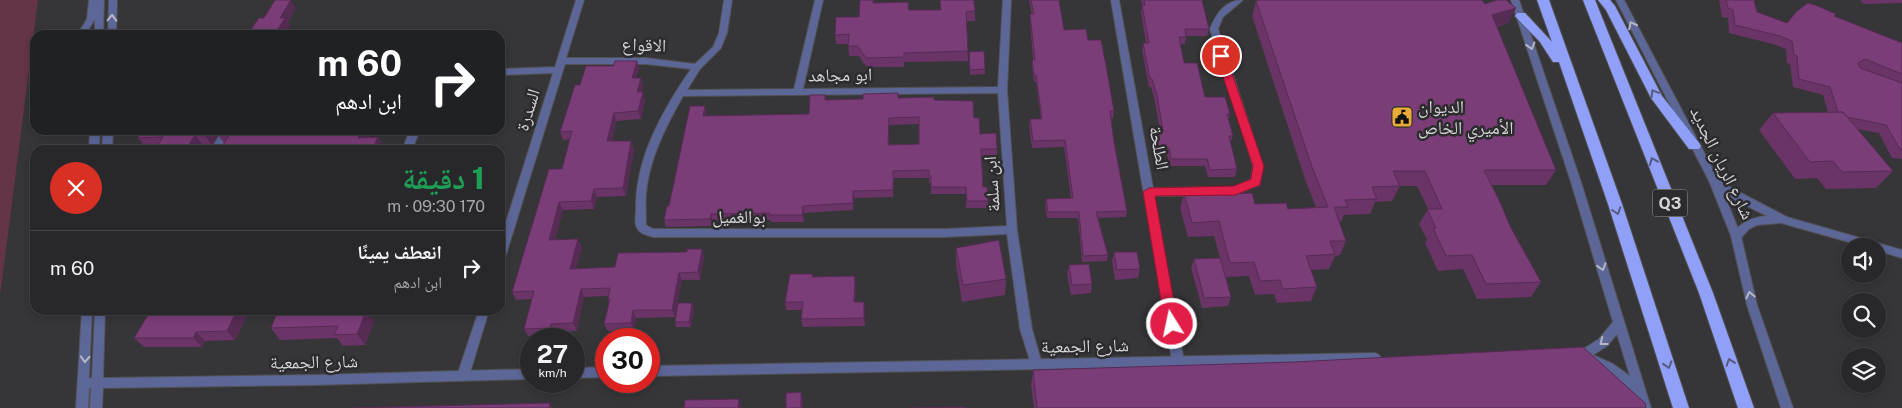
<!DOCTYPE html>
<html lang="ar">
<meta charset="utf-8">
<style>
body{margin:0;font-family:"Public Sans","Noto Naskh Arabic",sans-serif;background:#343436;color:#f1f3f6;direction:rtl;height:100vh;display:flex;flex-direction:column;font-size:19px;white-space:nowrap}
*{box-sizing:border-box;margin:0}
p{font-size:16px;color:#a5a6a8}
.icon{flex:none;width:28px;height:28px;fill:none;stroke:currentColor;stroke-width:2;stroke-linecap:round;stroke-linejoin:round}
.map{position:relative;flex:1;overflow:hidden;direction:ltr}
.panel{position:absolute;left:30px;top:145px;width:475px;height:170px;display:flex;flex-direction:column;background:#28282a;border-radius:15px;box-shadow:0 2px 8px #0003,0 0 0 1px #444447;direction:rtl}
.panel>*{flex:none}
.hud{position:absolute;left:30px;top:30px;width:475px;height:105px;border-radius:15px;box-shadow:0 2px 8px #0003,0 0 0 1px #444447;direction:rtl;background:#202124;color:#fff;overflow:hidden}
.tools{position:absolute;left:1841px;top:238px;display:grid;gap:10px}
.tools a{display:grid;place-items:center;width:45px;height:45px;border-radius:50%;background:#28282a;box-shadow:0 2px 8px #0003,0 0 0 1px #444447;font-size:25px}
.speed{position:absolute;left:520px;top:328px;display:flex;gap:10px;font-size:25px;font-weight:700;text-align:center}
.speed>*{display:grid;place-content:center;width:65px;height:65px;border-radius:50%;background:#28282a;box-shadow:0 2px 8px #0003,0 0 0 1px #444447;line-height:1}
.speed small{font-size:12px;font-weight:400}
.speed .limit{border:8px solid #d22;background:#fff;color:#111}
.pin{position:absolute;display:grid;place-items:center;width:42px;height:42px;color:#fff;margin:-21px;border:2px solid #fff;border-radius:50%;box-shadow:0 1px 5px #0007}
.me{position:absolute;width:55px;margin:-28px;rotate:350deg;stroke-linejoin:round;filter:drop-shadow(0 0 4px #0008)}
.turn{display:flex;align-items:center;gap:18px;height:105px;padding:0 20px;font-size:22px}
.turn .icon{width:65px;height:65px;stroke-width:2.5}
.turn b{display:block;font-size:35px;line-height:42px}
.round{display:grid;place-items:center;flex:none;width:52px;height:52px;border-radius:26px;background:#343436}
.summary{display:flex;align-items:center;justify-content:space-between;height:85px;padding:0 20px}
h1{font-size:30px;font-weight:800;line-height:38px;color:#1e9e55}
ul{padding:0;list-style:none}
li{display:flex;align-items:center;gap:15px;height:75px;padding:0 20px;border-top:1px solid #444447}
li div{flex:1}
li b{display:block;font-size:19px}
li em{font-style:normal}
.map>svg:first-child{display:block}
</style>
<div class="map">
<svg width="1902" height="408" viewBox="0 0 1902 408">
<rect width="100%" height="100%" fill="#363538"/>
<path fill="#643547" d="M0,0H38L0,296Z"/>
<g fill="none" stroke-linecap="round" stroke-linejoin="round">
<g stroke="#525154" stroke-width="2">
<path id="minor" d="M576,0H584L566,58H646L695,64L713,47L719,33L724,0H732L727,33L721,48L700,69L687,90L794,89L815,0H823L803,89L998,87L1003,0H1011L1007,90L1017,230L1032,329L1042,364L1040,367L1036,369L1032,367L1020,329L1007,234L945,237H653C647,235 640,234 637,228C634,223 636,214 636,209C635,158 664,108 691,69L646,64H565L505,258L504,261L500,262V241L553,73L500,75V69L555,67ZM998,93L1007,226L945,229H653L646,225C646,214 645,204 646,194C649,159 666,126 683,96Z
M1111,0H1119L1153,188L1234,187L1251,180L1253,166L1210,29C1216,14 1225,0 1243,0L1223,17L1218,29L1263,166L1259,185L1235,195L1154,196L1184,361L1182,364L1178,366L1174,364L1172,361Z
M222,130H232L221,150H211Z
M410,130H420L412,150H402Z
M1714,177L1739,192L1787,217L1902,250V258L1878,251V246H1863L1781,223L1757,225L1749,229L1740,239H1732L1731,236C1739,223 1752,217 1767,216L1731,198L1711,184L1709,181Z
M479,310H489L469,376L467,379L463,381L459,379L457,376Z"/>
</g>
<g stroke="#525154" stroke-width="2">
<path id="tertiary" d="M89,0H104L103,35H95V19L85,35H77L87,19Z
M109,0H117L116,35H108Z
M1511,0H1519L1581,182L1651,408H1639C1631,381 1601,368 1577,359L1575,356L1577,353L1599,339L1613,322L1571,182ZM1617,334L1630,376L1613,364L1593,355L1607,346Z
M1616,0H1624L1719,181L1741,236L1757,305L1793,408H1781L1747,305L1731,236L1709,181Z
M90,130H100L99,150H89Z
M103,130H113L112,150H102Z
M82,310H92L89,378H92L95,310H105L103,378L315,375L531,369V379L315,385L103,388L102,408H90L91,388H89L88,408H76Z
M1375,353L1379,355L1381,358L1379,361L1375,363L649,376V366Z
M606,367V377L574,378V368Z"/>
</g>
<g stroke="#525154" stroke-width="2">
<path id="trunk" d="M1537,0H1549L1622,204L1689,408H1673L1608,204L1559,62H1553L1540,42L1515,16L1517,13H1525L1552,42Z
M1583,0H1595L1713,293L1754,408H1738L1699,293Z
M1598,0H1610L1615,6L1662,96L1699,143L1701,146L1699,149H1689L1651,98L1606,10Z"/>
</g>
<use href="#minor" fill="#5c6798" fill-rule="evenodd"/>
<use href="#tertiary" fill="#5c6798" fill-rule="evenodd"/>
<use href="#trunk" fill="#90a0f8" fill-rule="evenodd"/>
</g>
<path fill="#6a3467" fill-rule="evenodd" d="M860,0H874V3L909,10H941L940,0L975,11V21H966L968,61L904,62V67H868L864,64L859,56H849L848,44H836L835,35L859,17Z
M1029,0H1059L1064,30L1088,40L1114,111L1113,118H1111L1114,142L1127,211L1126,217L1098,218L1108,255L1107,261L1082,262L1078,218H1047L1045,205L1046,199L1071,198L1064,147L1032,148L1029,125L1030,119H1041L1036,82H1034L1032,67V60H1033L1030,21V14H1032Z
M1141,0H1202L1209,29L1207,36H1186L1185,44H1180L1184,63L1205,97L1230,114L1229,119L1233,136L1230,143L1237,169L1235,177H1208L1205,166H1170L1167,155H1156L1152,138L1154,131H1160L1155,102L1151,87H1149L1142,50L1143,43H1146L1141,12L1142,5Z
M1719,0H1754L1757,12L1787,23L1834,16L1902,43V159L1892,158L1879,133L1857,129L1893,171L1876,188L1826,189L1817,178L1795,179L1759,130L1773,113L1828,112L1823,95L1793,87L1790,64L1787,63L1786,49L1773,44L1729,33L1728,18L1722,17Z
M1860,0H1902V3L1864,4Z
M1256,1L1485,4L1516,8L1508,23L1497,27L1556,170L1546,185H1491L1511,228L1541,282L1531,297L1477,299L1463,269L1438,271L1425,243L1427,240L1419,224L1428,209L1417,186H1400L1392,201L1375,202L1370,214L1344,215L1341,222H1339L1346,241L1340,255L1335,256L1329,269L1311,270L1317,287L1311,301L1277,303L1274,294L1255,295L1249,276L1226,277L1231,297L1228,306L1202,308L1191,268L1194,259L1220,258L1214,236L1188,237L1180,208L1184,193L1288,209L1316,207L1306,182L1252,16Z
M969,57L985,69V74L970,75Z
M637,61L639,69L636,78H641L643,86L642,92L645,100L641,119L616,121L612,141H631L634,149L626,196L597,197L594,209L563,210L555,240L582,247L576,269L615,267L704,257L700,280H682L675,317L636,318L634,331H608L604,324L609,303L608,299V296L584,297L577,331L555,332L554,336H528L524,329L532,299L516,300L512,292L562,169L570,139L563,140L560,132L580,85L613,66Z
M825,95L826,100L899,98L934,100L974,118L980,134L997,149V156L982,157L983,187L988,201V208H966V194H931V183H929V178H894L893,197L854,198L853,210L804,213V222H771L770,220L713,221L712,226L666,227L664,220L707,113L706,116L809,114ZM919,124V144L889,145V125Z
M221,130L212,145L146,148L138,138Z
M371,134L369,137H378L384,147L224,143L218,135Z
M956,248L1006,279L1005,295L962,302L956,264Z
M1114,252L1140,269L1138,278L1115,280L1112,261Z
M1069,265L1092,284L1091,293L1071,295L1067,274Z
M813,274V277L856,284L855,302H864L865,309V326L803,327L801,319L802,310H786L785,302Z
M692,303L694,308L691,327H676L675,322Z
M250,310L235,340L205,341L202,347H144L134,338Z
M366,311L374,322L365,345L343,346L337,338L280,340L271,328Z
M1033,370L1646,408H1034L1031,385Z"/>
<path fill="#562b54" d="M291,0L296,8L288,22L291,26L285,35H274L280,18Z
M1516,8L1508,23L1484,30L1492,15Z
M637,61L639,69L634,86L632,78Z
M641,78L643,86L640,100L637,92Z
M643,92L645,100L641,119L638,111Z
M705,106L707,113L705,123L703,116Z
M614,113L616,121L610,149L607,141Z
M207,130H221L212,145L204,135Z
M362,130H369L371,134L364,148L358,138Z
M195,135L203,145L199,150H185Z
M378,137L384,147L383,150H372Z
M631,141L634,149L626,196L623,188Z
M594,189L597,197L594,209L591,201Z
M853,191L854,198L853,210Z
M559,202L563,210L553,248L549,240Z
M803,206L804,213V222L802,215Z
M711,214L713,221L712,226L710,219Z
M578,239L582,247L574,277L570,269Z
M702,249L704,257L700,280L698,272Z
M679,273L682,280L675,317L672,310Z
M855,276L856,284L855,310L854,302Z
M581,289L584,297L577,331L573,323Z
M864,302L865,309V326L864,318Z
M692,303L694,308L691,327L689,322Z
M237,310H250L235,340L227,331Z
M633,310L636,318L634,331L631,323Z
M366,311L374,322L365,345L357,334Z
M551,324L555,332L554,336L550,328Z
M196,332L205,341L202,347L193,338Z
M801,392L803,399V408H801Z
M739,399L741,406V408H738Z
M550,403L553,408H549Z"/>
<path fill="#7b3d78" stroke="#562b54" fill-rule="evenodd" d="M275,0H291L280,18H285L274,35H247L259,18H264Z
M860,0H873V3L908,2L909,10H941L940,0H974L975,11L966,12L968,51L904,53V57L867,58L863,54L858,46H848L849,34L835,35L836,17H859Z
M1031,0H1059L1064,30L1086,29L1088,40H1101L1106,65L1114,111H1110L1114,142L1127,211L1096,212L1108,255L1083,256L1079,212H1048L1046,199L1073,198L1065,140L1033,141L1030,119H1042L1036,75H1034L1032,60H1035L1030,14H1034Z
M1144,0H1202L1209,29H1185L1186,37H1179L1184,63H1197L1205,97H1225L1230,114H1227L1233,136H1229L1237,169L1210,170L1207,159H1171L1169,148H1157L1154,131H1163L1157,95L1152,79H1150L1143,43H1149L1142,5H1145Z
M1258,0H1482L1485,4L1497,0H1506L1516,8L1492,15L1556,170H1484L1500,202L1511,228L1541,282L1486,284L1472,255L1446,256L1433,228H1436L1427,209H1442L1425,171H1393L1400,186L1372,187L1377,199L1345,200L1348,207H1334L1346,241H1330L1335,254L1306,256L1317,287L1283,289L1280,280L1260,281L1254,262L1230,263L1219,221L1192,223L1184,193L1206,192L1207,195L1252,193L1255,204L1286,203L1288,209L1328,207L1312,167L1256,1Z
M1726,0H1754L1757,12L1787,23L1797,11L1808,3L1815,5L1836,14L1834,16L1902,43V74L1865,59L1858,63L1860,68L1902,83V150L1900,149L1886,125L1847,117L1843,112H1838L1830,87L1799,79L1797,56L1794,55L1792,41L1780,36L1735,25L1733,10L1728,8Z
M984,51L985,69L970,70L969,52Z
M615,61H637L632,78H641L637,92H643L638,111L614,113L607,141H631L623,188L594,189L591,201L559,202L549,240L578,239L570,269L615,267L618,253L687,252V249H702L698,272L679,273L672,310H633L631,323L604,324L610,299H608L610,288L581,289L573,323L551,324L550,328L524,329L534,291L512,292L549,169H562L572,131L560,132L575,85H580L586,66H613Z
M898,93V98L934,97V100L973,101L974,118H979L980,134L996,133L997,149H981L983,187H987L988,201H967L966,187H931V176H929V170L893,171V190L853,191V203L803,206L802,215H769L770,213L711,214L710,219L664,220L667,206H669L690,106H705L703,116L809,114L810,95H825V100L863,99V94ZM919,117V144L888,145L889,118Z
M1843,112L1893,171L1842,172L1833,161L1810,162L1773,113Z
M143,130H207L204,135H195L185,150H155L163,137L138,138Z
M221,130H362L358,138L378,137L372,150H220L229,135H218Z
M999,240L1006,279L963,285L956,248Z
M1114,252H1137L1140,269L1117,270Z
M1220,258L1231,297L1204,298L1194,259Z
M1089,264L1092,284L1072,285L1069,265Z
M790,274H813L812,277L855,276L854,302H864V318L801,319L803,302H785Z
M678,303H692L689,322H675Z
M151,310H237L227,331L196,332L193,338H134Z
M366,311L357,334L334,335L338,326L271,328L277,313Z
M1583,347L1645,403L1646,408H1037L1033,370L1294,362Z
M801,392V408H786V393Z
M739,399L738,408H684L685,400Z
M550,403L549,408H351Z
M965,407V408H909Z"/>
<defs><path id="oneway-chevron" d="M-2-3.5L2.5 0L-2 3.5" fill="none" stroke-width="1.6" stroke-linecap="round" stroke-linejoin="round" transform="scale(1.25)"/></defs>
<g stroke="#b5b7c6">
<use href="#oneway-chevron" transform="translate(112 18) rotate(-88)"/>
<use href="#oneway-chevron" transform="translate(1632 25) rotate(-117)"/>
<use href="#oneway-chevron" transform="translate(1531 46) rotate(73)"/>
<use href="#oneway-chevron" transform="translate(1602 267) rotate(73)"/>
<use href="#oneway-chevron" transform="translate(1750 295) rotate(-103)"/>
<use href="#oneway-chevron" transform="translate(1603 342) rotate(142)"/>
<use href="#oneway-chevron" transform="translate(85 359) rotate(93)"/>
</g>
<g stroke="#545a7f">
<use href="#oneway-chevron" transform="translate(1654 93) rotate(-121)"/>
<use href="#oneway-chevron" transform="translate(1653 161) rotate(-112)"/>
<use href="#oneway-chevron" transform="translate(1617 211) rotate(72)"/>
<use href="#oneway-chevron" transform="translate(1730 362) rotate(-109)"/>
<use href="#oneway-chevron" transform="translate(1668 365) rotate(73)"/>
</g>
<path fill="#e11d48" stroke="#92132f" d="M1221,53L1226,56L1264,166L1260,185L1235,195L1155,196L1178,324L1176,327L1172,329L1167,327L1165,324L1143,192L1149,188L1234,186L1251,179L1253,166L1216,56Z"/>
<defs>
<g id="civic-square" transform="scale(1.125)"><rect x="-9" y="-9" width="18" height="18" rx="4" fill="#e9ab38" stroke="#2c2b2e"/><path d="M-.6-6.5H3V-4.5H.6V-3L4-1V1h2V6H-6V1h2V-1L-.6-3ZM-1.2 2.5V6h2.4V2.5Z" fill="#111"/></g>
</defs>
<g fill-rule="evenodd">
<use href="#civic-square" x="1402" y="117"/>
</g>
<g text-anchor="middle" stroke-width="5" stroke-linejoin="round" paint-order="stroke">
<rect fill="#2c2b2e" stroke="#a1a0a3" stroke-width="1" x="1652.5" y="189.5" width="35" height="27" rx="4"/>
<g font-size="16" font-weight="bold" fill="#d3d2d5">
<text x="1670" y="209">Q3</text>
</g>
<g font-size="18" fill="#d3d2d5" stroke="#2c2b2e">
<text transform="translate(644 45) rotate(2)" y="6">الاقواع</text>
<text transform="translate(840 75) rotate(-1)" y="6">ابو مجاهد</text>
<text transform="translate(528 110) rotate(-73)" y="6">السدرة</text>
<text transform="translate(1159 148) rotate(80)" y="6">الطلحة</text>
<text transform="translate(1722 163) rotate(64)" y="6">شارع الريان الجديد</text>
<text transform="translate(992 184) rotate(-94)" y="6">ابن سلمة</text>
<text x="739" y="223">بوالغميل</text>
<text transform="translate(1085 346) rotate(-1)" y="6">شارع الجمعية</text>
<text transform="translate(314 362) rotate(-1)" y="6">شارع الجمعية</text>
</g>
<g font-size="18" fill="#d3d2d5" stroke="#2c2b2e" text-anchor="start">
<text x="1418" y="113">الديوان<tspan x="1418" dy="21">الأميري الخاص</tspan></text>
</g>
</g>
</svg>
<div class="tools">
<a><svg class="icon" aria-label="sound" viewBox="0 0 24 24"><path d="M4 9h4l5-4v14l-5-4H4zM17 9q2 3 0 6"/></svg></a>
<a><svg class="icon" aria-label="search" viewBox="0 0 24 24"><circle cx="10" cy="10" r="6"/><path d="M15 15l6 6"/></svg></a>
<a><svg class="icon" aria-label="layers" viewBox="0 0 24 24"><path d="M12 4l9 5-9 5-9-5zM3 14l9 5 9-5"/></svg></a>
</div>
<div class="speed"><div>27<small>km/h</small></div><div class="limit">30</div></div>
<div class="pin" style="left:1221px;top:56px;background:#d93025"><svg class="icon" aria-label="arrive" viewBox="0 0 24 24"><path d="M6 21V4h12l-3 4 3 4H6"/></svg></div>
<svg class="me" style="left:1172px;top:324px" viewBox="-20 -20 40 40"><circle r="17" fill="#e11d48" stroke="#fff" stroke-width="3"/><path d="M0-11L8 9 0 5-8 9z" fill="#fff"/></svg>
<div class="hud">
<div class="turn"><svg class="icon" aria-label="right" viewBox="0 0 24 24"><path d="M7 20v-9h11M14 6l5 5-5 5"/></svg><div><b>60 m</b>ابن ادهم</div></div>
</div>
<section class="panel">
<div class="summary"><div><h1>1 دقيقة</h1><p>170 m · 09:30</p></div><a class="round" style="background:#d93025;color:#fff"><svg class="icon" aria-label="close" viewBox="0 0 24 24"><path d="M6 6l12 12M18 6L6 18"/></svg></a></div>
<ul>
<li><svg class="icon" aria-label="right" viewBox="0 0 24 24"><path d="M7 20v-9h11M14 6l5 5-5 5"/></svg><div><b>انعطف يمينًا</b><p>ابن ادهم</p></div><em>60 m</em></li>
</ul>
</section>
</div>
